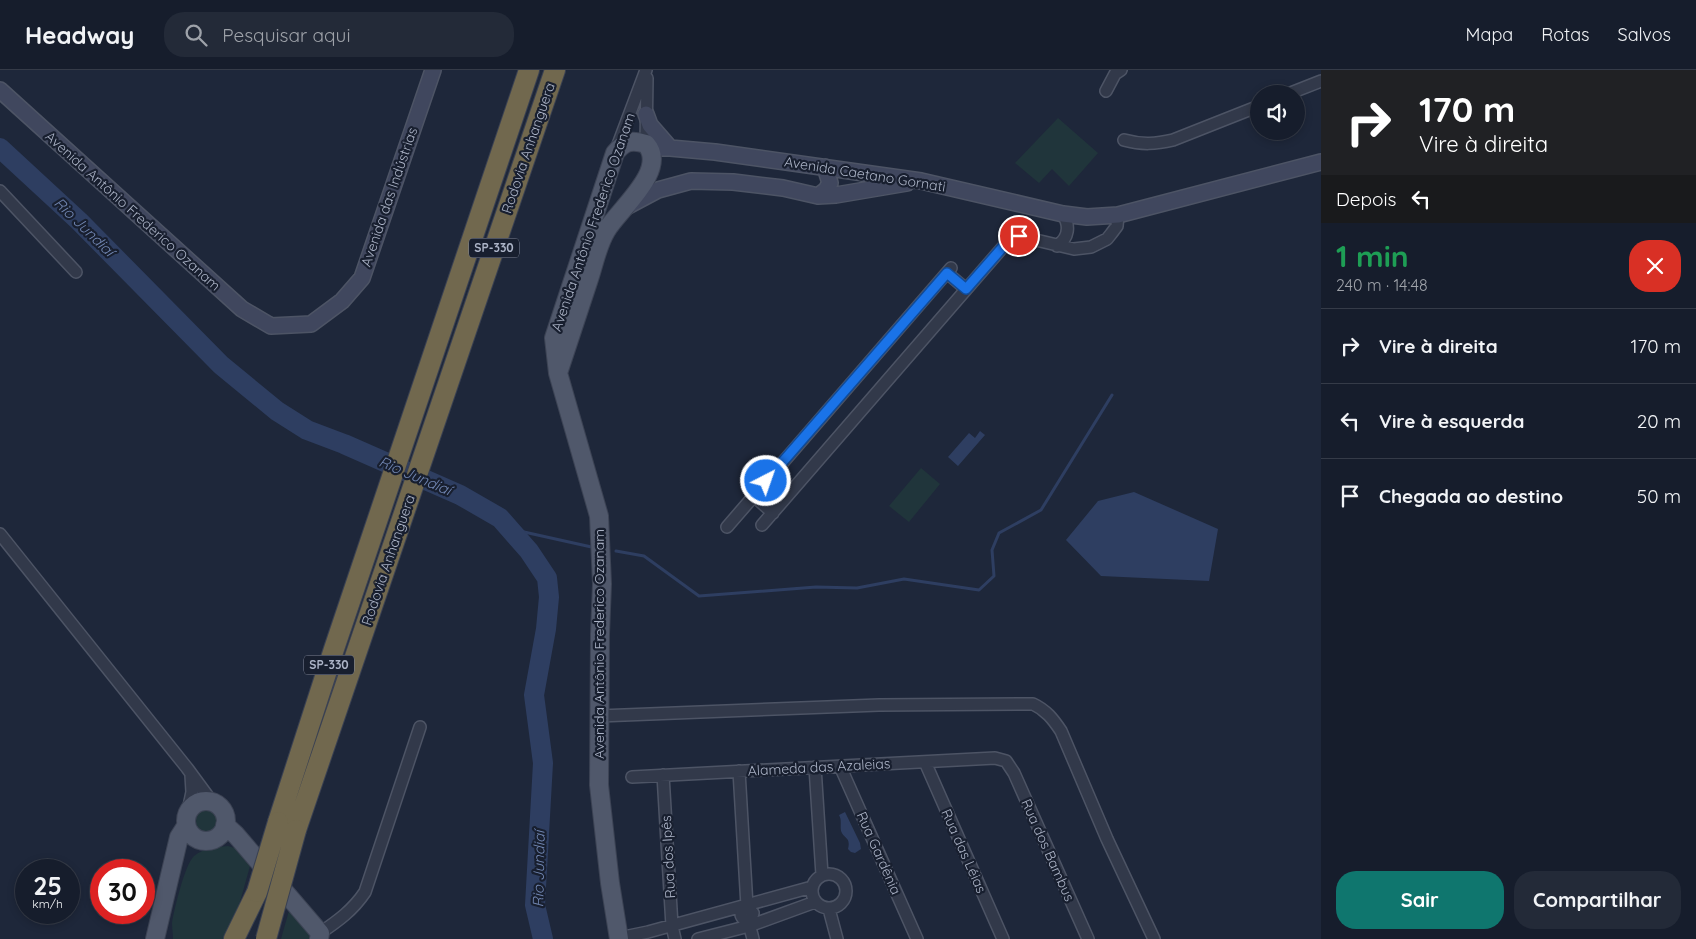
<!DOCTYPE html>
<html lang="pt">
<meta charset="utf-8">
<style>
body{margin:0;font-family:Quicksand,sans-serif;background:#232a38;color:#f1f3f6;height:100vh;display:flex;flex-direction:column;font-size:19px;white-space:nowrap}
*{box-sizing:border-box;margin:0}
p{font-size:16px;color:#9ea2a9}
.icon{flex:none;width:28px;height:28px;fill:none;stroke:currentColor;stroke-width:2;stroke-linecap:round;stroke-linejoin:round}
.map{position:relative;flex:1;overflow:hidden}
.details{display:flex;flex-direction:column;background:#161d2c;width:375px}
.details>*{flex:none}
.guide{background:#202124;color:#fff;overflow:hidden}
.tools{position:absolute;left:1250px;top:15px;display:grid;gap:10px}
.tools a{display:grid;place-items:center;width:55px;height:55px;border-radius:50%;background:#161d2c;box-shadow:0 2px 8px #0003,0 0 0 1px #353b48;font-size:25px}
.speed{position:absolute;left:15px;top:789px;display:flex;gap:10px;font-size:25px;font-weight:700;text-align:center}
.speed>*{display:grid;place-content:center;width:65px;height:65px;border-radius:50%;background:#161d2c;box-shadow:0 2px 8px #0003,0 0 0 1px #353b48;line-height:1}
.speed small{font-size:12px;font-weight:400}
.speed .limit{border:8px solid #d22;background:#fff;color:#111}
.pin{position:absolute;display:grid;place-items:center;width:42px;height:42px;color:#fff;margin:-21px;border:2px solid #fff;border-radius:50%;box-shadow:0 1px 5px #0007}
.me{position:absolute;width:55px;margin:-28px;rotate:41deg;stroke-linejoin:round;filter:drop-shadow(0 0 4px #0008)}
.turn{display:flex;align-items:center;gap:18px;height:105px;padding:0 15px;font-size:22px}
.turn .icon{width:65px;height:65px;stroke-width:2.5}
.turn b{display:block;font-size:35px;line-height:42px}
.then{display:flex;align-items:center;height:48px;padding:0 15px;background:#0003;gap:10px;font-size:19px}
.round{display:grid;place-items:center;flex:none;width:52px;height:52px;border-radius:20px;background:#232a38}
.headline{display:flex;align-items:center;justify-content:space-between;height:85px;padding:0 15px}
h1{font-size:30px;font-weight:700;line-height:38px;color:#1e9e55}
.button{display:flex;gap:10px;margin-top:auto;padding:10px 15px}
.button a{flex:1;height:58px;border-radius:20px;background:#0f766e;color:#fff;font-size:20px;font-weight:700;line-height:58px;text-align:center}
.button a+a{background:#232a38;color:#f1f3f6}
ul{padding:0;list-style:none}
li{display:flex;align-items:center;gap:15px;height:75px;padding:0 15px;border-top:1px solid #353b48}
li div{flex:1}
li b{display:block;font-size:19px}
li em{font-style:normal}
header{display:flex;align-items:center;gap:30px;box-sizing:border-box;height:70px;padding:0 25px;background:#161d2c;border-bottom:1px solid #353b48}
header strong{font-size:24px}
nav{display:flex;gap:28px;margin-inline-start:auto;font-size:18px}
.search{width:350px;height:45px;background:#232a38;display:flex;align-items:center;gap:12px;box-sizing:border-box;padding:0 18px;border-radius:20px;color:#9ea2a9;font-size:19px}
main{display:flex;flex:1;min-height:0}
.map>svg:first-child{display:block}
</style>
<header>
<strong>Headway</strong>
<div class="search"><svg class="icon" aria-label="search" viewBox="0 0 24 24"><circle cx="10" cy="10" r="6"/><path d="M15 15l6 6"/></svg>Pesquisar aqui</div>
<nav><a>Mapa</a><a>Rotas</a><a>Salvos</a></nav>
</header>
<main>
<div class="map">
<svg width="1321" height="869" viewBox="0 0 1321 869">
<rect width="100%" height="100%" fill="#1e273a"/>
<path fill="#20353b" d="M1058,48L1098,83L1069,116L1052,99L1039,113L1015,93Z
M921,398L940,414L909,452L889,436Z
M196 751a11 11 0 1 1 22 0a11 11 0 1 1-22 0Z
M228,776L241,780L252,789L238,839L227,869H173C173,864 172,858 172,853C174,840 185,794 194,786C204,778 216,777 228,776Z
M290,837L311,866L312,869H281Z"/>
<path fill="#2e3e61" d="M980,361L985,365L958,396L948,387L969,363L975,368Z
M1134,422L1218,459L1209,511L1101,506L1066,470L1098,431Z
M845,742L860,773L861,779L855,783L851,782L848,779C851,767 844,769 841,761C840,755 842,750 839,745Z"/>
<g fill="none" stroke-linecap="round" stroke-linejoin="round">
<path stroke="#2e3e61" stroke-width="3" d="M500,448L524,462L596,478
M616,481L644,486L699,526L816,517L857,518L904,509L979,520L994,506L992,480L999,463L1041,440L1112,325"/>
<path stroke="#2e3e61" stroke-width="20" d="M0,78L79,151L221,295L277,341L307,360L344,374L460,425L500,448L529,481L547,508L549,527L546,559L534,625L543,693L535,835L543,869"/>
<g stroke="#4d5465" stroke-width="14">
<path id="street" d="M1106,21L1115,4L1121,0
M1288,24L1321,11
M1124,70C1142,75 1156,74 1173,70L1259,36
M646,74L647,8
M616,80L646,0
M0,121L76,202
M1057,176C1069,168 1070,156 1063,144
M947,203L966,219
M754,426L773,443
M762,455L1009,170L1019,166L1074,179L1091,177L1107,169L1111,164L1117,156L1118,145
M727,457L951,198
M0,464L187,698L212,732
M599,646L879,635L1033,634C1046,640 1053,649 1061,661L1107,769L1154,869
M925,692L1003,869
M840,696L917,869
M815,697L822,805
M739,701L747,836L753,843L749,856
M663,705L672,856L675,869
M632,707L995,688L1006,691L1014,703L1088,869
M188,741L192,722L191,705
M812 821a17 17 0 1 1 34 0a17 17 0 1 1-34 0Z
M747,836C735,847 744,847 749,856C751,860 752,865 753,869
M829,839L837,869
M322,867L320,863C338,851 353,840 365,822L420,657
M619,868L648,862L812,817
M698,869L749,856L815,832"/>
</g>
<g stroke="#4d5465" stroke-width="18">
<path id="secondary" d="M0,20L242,239L271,256L311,254L342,231L362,208L433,0
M646,44L650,55L670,78
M649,78H670L715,82L921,111L1063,144L1087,147L1118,145L1321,92
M818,126L826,120L830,113L825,97
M626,137L658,120L691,111L733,112L783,118L818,126L836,125L907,113"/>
</g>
<g stroke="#3c4354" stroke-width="20">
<path id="primary" d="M558,303C568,273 578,242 588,212C594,195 597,176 606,161C618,140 669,100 646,74C631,69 624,72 615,83L554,268L558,303L599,446L602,514L600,564L599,715L610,813L619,869
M186 751a20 20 0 1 1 40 0a20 20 0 1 1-40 0Z
M225,755L236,765L320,863L319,869
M155,869L179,767L186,756"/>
</g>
<g stroke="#3a4152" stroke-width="22">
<path id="highway" d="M278,752L334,579L529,0
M296,760L555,0
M234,869L257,822"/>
</g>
<use href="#street" stroke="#32394a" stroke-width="11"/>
<use href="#secondary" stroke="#40475e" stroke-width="15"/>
<use href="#primary" stroke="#50586b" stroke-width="18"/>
<use href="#highway" stroke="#71684e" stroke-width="20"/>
<g stroke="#3a4152" stroke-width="22" stroke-linecap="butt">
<path id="highway-bridge" d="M257,822L278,752
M266,869L296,760"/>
</g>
<use href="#highway-bridge" stroke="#71684e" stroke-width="20"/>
</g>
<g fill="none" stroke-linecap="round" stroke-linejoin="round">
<g stroke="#114b97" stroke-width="12">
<path id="route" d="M766,411L947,203L966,219L1009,170L1019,166"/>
</g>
<use href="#route" stroke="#1a73e8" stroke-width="9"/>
</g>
<g text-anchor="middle" stroke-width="4.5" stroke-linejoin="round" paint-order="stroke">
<g fill="#181f2f" stroke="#808799" stroke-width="1">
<rect x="469" y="168.5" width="50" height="19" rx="4"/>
<rect x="304" y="585.5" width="50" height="19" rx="4"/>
</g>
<g font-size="12" font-weight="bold" fill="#acb4c7">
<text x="494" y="182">SP-330</text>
<text x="329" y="599">SP-330</text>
</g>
<g font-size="14" fill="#acb4c7" stroke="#181f2f">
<text transform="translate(528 78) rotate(-71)" y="5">Rodovia Anhanguera</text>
<text transform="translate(865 104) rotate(9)" y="5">Avenida Caetano Gornati</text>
<text transform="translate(389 127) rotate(-71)" y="5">Avenida das Indústrias</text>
<text transform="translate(133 141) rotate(42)" y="5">Avenida Antônio Frederico Ozanam</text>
<text transform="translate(593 152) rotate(-71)" y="5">Avenida Antônio Frederico Ozanam</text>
<text transform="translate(388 490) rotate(-71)" y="5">Rodovia Anhanguera</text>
<text transform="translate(599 574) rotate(-90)" y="5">Avenida Antônio Frederico Ozanam</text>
<text transform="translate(819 697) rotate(-3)" y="5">Alameda das Azaleias</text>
<text transform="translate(1048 780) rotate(66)" y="5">Rua dos Bambus</text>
<text transform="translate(964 781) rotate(66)" y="5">Rua das Léias</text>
<text transform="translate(879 783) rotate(66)" y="5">Rua Gardênia</text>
<text transform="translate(668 787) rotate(-93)" y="5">Rua dos Ipês</text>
</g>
<g font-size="15" font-style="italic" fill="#7186b2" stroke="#181f2f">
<text transform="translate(84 157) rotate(44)" y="5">Rio Jundiaí</text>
<text transform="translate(415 406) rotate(23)" y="5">Rio Jundiaí</text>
<text transform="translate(539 799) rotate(-89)" y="5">Rio Jundiaí</text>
</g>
</g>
</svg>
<div class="tools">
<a><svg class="icon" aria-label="sound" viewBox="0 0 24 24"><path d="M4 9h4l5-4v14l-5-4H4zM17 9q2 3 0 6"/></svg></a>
</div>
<div class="speed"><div>25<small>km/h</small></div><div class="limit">30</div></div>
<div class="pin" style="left:1019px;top:166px;background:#d93025"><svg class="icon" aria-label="arrive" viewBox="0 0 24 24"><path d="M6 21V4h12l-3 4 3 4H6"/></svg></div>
<svg class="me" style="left:766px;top:411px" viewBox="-20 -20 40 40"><circle r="17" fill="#1a73e8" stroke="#fff" stroke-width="3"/><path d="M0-11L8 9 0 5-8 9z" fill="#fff"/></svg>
</div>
<section class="details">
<div class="guide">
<div class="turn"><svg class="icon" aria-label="right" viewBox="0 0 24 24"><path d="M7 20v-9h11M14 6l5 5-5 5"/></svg><div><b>170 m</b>Vire à direita</div></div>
<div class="then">Depois<svg class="icon" aria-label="left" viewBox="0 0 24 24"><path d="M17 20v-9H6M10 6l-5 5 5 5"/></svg></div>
</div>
<div class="headline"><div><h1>1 min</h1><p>240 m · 14:48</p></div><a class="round" style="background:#d93025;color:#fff"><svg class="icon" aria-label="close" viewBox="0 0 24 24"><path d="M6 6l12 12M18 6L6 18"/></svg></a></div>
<ul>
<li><svg class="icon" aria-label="right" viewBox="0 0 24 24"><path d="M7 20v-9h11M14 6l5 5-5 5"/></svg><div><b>Vire à direita</b></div><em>170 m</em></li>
<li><svg class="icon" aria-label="left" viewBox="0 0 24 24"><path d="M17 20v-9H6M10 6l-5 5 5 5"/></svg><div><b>Vire à esquerda</b></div><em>20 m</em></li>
<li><svg class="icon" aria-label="arrive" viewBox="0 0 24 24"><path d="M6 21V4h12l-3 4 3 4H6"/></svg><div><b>Chegada ao destino</b></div><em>50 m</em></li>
</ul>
<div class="button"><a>Sair</a><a>Compartilhar</a></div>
</section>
</main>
